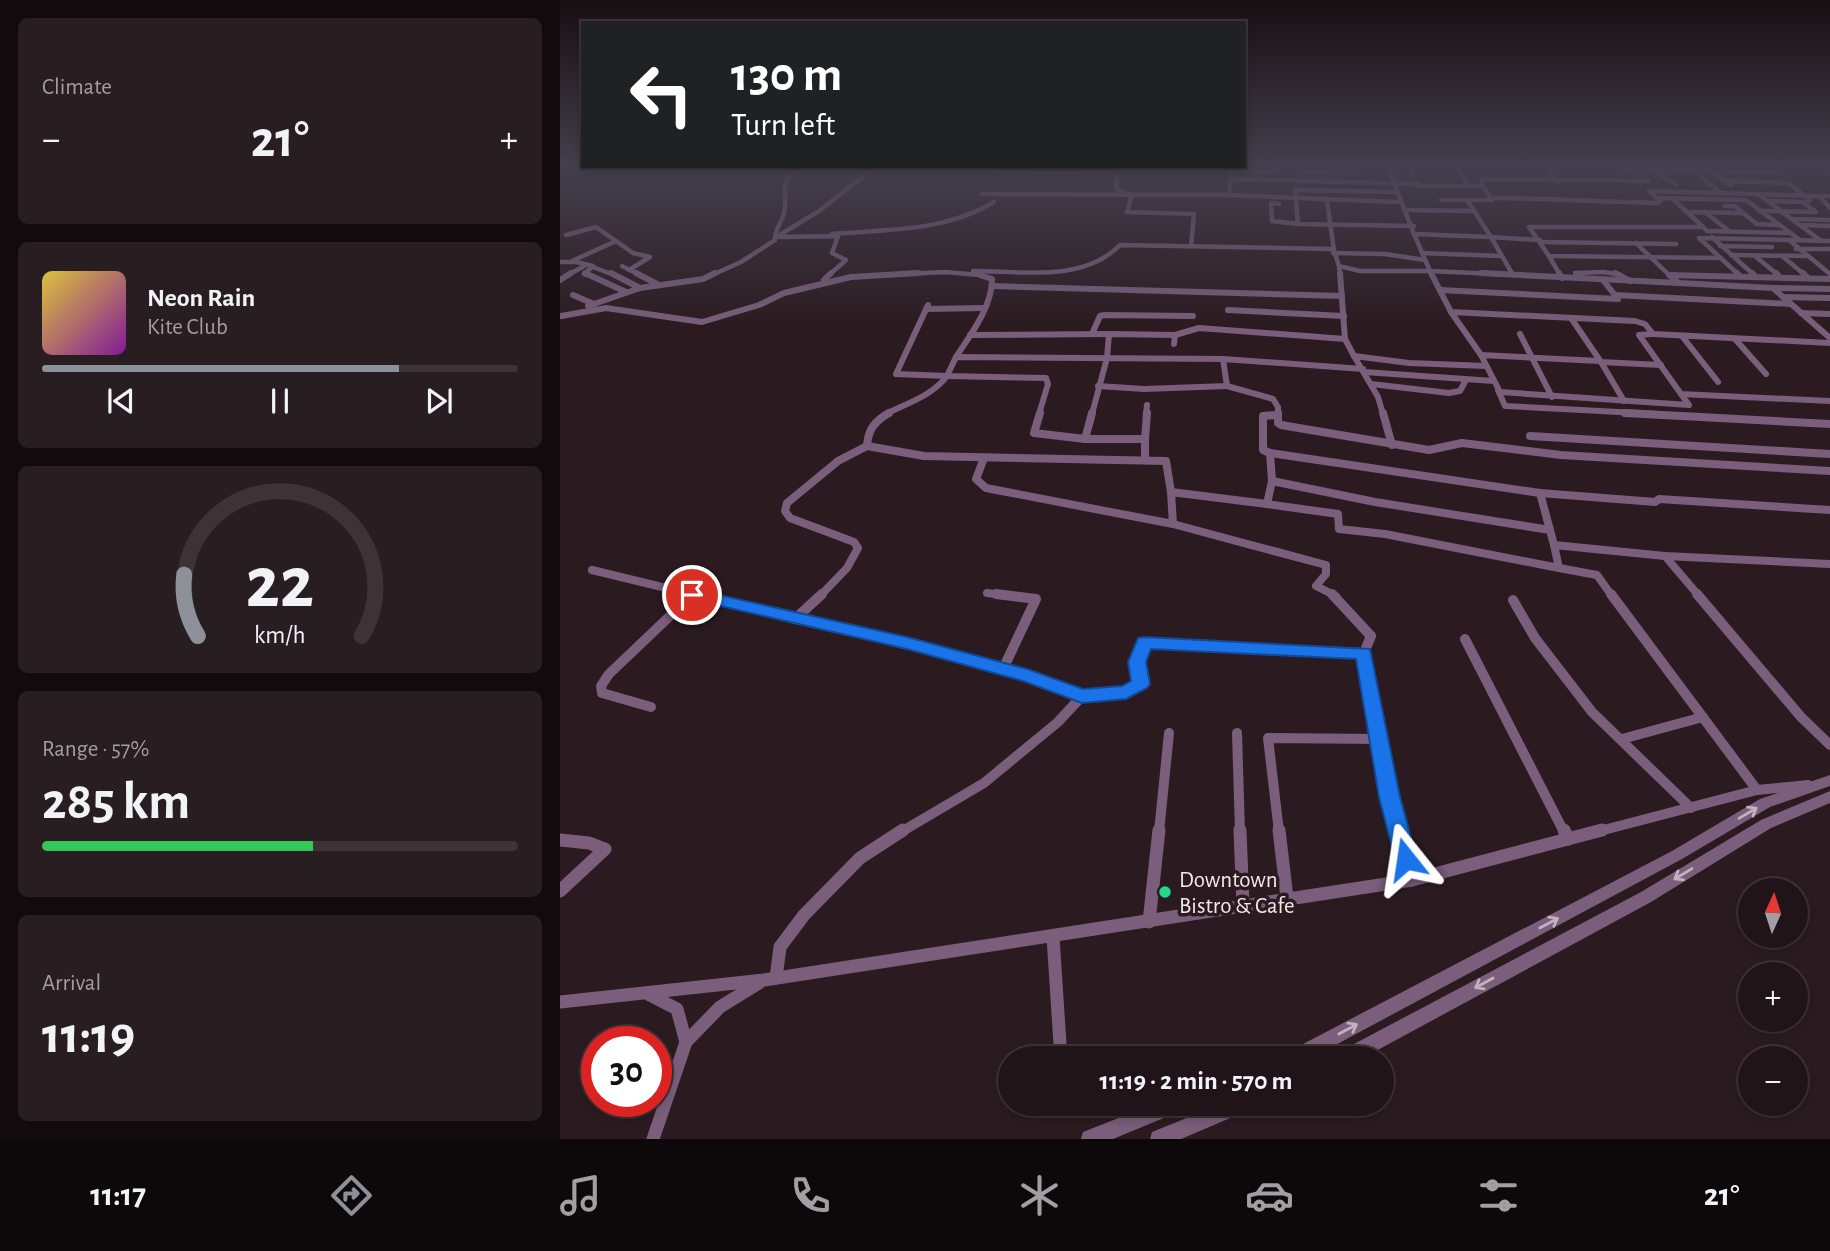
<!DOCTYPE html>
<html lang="en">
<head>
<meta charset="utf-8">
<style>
  body { margin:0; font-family:"Alegreya Sans",sans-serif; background:#281d21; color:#f1f3f6; height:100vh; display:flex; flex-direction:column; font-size:26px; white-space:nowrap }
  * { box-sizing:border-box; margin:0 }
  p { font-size:23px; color:#a29ea2 }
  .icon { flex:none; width:38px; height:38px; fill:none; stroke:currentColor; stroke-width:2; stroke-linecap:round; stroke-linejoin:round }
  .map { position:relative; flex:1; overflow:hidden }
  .details { display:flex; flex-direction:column; gap:18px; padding:18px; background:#120b0d; width:560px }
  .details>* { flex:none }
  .banner { position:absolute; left:21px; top:21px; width:665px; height:147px; border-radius:0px; box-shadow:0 4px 10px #0003,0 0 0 2px #3d3337; background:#202124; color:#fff; overflow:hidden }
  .needle { width:46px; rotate:3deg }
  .buttons { position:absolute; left:1178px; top:878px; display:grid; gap:14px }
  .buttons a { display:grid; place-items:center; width:70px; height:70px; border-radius:50%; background:#201418; box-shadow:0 4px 10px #0003,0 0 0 2px #3d3337; font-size:35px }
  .speed { position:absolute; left:21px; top:1026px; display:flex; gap:14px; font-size:35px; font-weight:700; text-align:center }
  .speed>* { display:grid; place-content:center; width:91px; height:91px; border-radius:50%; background:#201418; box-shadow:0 4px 10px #0003,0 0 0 2px #3d3337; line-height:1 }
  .speed .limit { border:10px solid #d22; background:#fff; color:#111 }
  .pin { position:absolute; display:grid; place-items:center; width:60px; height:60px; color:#fff; margin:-30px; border:4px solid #fff; border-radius:50%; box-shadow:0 2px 7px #0007 }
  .me { position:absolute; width:77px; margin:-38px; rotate:345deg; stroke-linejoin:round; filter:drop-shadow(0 0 5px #0008) }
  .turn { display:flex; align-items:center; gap:24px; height:147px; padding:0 35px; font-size:32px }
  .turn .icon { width:91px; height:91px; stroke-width:2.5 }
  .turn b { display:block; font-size:49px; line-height:60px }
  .big { font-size:52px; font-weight:600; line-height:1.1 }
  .details .widget { flex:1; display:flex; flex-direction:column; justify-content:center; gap:10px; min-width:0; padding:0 24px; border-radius:10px; background:#281d21 }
  .details .dial { align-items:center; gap:0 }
  .dial svg { height:182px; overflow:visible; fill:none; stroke:#3d3337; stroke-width:7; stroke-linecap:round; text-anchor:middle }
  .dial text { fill:#f1f3f6; stroke:none }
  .song { display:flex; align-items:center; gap:21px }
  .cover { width:84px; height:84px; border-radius:10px; background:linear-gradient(135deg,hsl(50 70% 55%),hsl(290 70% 35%)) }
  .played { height:7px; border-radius:4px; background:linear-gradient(90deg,#8c9099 75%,#3d3337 75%) }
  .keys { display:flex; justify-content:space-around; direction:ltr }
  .heat { display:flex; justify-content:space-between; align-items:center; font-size:38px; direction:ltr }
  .charge { height:10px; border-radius:5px; background:linear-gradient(90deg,#34c759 57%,#3d3337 0) }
  .trip { position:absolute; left:438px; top:1046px; width:396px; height:70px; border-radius:35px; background:#201418; box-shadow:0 4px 10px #0003,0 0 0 2px #3d3337; font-weight:600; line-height:70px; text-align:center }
  .tabs { display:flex; height:112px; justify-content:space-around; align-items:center; background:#0d080a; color:#a29ea2 }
  .tabs .icon { width:49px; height:49px }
  .tabs .on { color:#8c9099 }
  .tabs b { font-size:32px; color:#f1f3f6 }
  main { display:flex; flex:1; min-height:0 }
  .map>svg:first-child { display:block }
</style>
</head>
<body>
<main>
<section class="details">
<div class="widget"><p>Climate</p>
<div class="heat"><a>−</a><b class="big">21°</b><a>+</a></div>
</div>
<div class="widget">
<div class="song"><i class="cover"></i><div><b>Neon Rain</b><p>Kite Club</p></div></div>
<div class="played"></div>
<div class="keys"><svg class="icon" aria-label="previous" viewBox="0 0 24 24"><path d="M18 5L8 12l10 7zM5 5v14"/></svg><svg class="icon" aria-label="pause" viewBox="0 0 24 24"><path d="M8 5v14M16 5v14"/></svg><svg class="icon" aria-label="next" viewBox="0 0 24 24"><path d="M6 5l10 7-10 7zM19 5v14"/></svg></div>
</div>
<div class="widget dial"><svg viewBox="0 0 100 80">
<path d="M14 69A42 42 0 1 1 86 69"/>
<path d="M14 69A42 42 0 0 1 8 42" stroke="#8c9099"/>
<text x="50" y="56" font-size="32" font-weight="700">22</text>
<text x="50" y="72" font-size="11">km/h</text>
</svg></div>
<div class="widget"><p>Range · 57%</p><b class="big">285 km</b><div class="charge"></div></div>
<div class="widget"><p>Arrival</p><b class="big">11:19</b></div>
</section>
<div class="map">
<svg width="1270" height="1139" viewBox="0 0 1270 1139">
  <rect width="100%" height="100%" fill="#2b1b20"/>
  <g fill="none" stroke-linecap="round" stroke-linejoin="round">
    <g stroke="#7a5e7b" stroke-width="4.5">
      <polyline points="672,167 669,195 839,202"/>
      <polyline points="743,167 743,171 747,172 789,173 793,172 792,167"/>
      <polyline points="828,167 854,234 931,237"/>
      <polyline points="849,167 852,175"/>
      <polyline points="897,167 908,186"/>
      <polyline points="986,167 998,182"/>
      <polyline points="1062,167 1080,174"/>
      <polyline points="1076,170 1152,171 1171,185"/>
      <polyline points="436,171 557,174 556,189 572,195 567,212 634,214 631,246"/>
      <polyline points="697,171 714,171 721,167"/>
      <polyline points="1096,171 1116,185"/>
      <polyline points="1171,172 1215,172"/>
      <polyline points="1141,177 1161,193"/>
      <polyline points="670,179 858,184"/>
      <polyline points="922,179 1089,181"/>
      <polyline points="1166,181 1228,183 1250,200 1244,203 1256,212 1200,211"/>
      <polyline points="921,182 932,200 907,200 931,237"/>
      <polyline points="858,186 923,186"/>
      <polyline points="835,192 735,190 738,224 854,226"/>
      <polyline points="422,194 669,195"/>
      <polyline points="1198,194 1260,240"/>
      <polyline points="1270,196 1259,196 1270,208"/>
      <path d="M930,198C987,198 1041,202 1098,203L1101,200"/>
      <polyline points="1112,198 1143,227 969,227 989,256 1161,258"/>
      <polyline points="767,200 774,251 779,266 800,271 870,271 854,234"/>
      <polyline points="881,200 907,200"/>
      <polyline points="1209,201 1244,202"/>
      <polyline points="719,204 711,203 712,221 738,224"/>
      <polyline points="844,210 913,211"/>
      <polyline points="1126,212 1183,213 1175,206 1165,206"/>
      <polyline points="1145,212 1169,231"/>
      <polyline points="1183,213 1197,224 1219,225"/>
      <polyline points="1233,219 1270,220"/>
      <polyline points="1243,225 1270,226"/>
      <polyline points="1143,227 1147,231 1230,233"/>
      <path d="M272,234C328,229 384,232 434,202"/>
      <polyline points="6,235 36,227 73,253 90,257 69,270"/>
      <polyline points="218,236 259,211 315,167"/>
      <polyline points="217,237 278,236 272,253 286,260 269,275"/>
      <polyline points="1152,237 1194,275"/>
      <polyline points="1229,240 1270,274"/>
      <polyline points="1240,240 1186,200 1097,198 1089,191 1259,196"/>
      <polyline points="981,242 1116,244"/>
      <polyline points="1076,243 1109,275"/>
      <polyline points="1160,246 1212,247"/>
      <polyline points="1236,249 1270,249"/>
      <polyline points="773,253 825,254 865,260"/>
      <polyline points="862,253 941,256"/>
      <polyline points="1171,255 1247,256"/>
      <polyline points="989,256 1000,275"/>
      <polyline points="1195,256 1218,275"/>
      <polyline points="1222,256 1245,275"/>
      <polyline points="0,262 13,262"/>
      <polyline points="62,266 80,275"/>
      <polyline points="779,266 780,275"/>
      <polyline points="33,267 54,275"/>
      <path d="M413,271C461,271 523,283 560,245L772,249"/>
      <polyline points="1015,273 1044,272 1061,275"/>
      <polyline points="8,275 26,265"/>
      <polyline points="27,275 24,274 33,266 12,261 56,241"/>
      <path d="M152,275L181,262L215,240C215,228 221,224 224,213C229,191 216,185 239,167"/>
      <polyline points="325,275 385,272 420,275"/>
      <polyline points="872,275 870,271 957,275"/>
      <polyline points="953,275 931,237 980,240"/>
      <polyline points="1109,275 1117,275"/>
      <polyline points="1179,275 1139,238 1270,241"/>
    </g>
    <g stroke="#7a5e7b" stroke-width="6">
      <polyline points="25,273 66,292"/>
      <polyline points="51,273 80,288"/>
      <polyline points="76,273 97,284"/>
      <polyline points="780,273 785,339 794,356"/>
      <polyline points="871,273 891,312 1075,321 1085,324 1093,334 1270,343"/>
      <polyline points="921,273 1119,283"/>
      <polyline points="999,273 1002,278"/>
      <polyline points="1055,273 1070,281"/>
      <polyline points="1177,273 1180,276"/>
      <polyline points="1192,273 1195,276"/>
      <polyline points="1216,273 1220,277"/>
      <polyline points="1243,273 1248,278"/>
      <polyline points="1270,279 1109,275 1119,283 1213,288 1270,338"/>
      <polyline points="0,280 11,273"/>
      <polyline points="264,280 271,273"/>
      <polyline points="432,286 782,296"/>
      <polyline points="1213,288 1270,289"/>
      <polyline points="880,290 1058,299 1043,280"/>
      <polyline points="13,295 34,304"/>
      <polyline points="1055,295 1231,304"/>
      <polyline points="1223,297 1270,298"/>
      <polyline points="368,305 336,374 387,376"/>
      <polyline points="28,306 80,288 143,279 155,273"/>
      <polyline points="366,309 423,308"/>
      <polyline points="668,310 784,316"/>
      <polyline points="891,312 921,355"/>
      <polyline points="1241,313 1270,314"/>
      <polyline points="1,316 46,308 142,322 199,305 224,293 291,277 358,273"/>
      <polyline points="1011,318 1041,362 1101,365"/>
      <polyline points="532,334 540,316 544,315 633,316"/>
      <polyline points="960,334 992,397"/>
      <polyline points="1093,334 1079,335 1121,394 1270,401"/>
      <polyline points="410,335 549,334"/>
      <polyline points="615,335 639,328 785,339"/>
      <polyline points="1122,336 1158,382"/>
      <polyline points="1175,339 1206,374"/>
      <path d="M396,357C411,334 432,307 432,279L414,273"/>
      <polyline points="1040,361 921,355 940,392 1129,405 1121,394"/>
      <polyline points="1041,362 1064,401"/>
      <polyline points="804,372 934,381"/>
      <polyline points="811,384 889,393 900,391 906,380"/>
      <polyline points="538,386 584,389 667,386 663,359 803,369"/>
      <polyline points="667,386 713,399 718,407 718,414"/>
      <polyline points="938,390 945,406 1097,414"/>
      <path d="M326,414C347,403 372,396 387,376"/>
      <polyline points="479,414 488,384 486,378 387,376 396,357 663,359"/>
      <polyline points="532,414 547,358 549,334 615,335 614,344"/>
      <polyline points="586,414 587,405"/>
      <polyline points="823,414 818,397 794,356 849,363 926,366"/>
    </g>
    <g stroke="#7a5e7b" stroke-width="8">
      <polyline points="480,413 474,433 525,439"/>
      <polyline points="532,413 525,439 585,439 585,460"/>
      <polyline points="718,413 718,423 721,425 869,450 902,443 1001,455 1270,471"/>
      <polyline points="823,413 832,445"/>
      <polyline points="1065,413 1270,424"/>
      <polyline points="970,436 1270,454"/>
      <polyline points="585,439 587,413"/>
      <path d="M307,446C308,429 315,421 329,413"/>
      <polyline points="710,453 980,493"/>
      <polyline points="424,458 416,479 426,488 613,524"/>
      <polyline points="712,481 710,453 703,450 703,416 717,415"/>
      <polyline points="707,504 611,492 613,524 766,565 766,574 756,586 776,596"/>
      <polyline points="1270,510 1099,499 1095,502 980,493 994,545 1105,556 1270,564"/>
      <polyline points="990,530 815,502 712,481 707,504 778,514 779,529 825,534 999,568"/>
      <polyline points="994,545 999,568 1037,575 1052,596"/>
      <polyline points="1105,556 1139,596"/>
      <polyline points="32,570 139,596"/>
      <polyline points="427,593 450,596"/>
      <polyline points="260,596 287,568 298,548 294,542 230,518 225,511 227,503 278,461 307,446 364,456 606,461 611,492"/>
    </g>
    <g stroke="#7a5e7b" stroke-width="10">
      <polyline points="132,594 235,619"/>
      <path d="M262,594L235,619C332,640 428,662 522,696"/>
      <polyline points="436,594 476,599 443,669"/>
      <polyline points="772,594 811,636 804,653 830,797 839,832"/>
      <polyline points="1051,594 1197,790"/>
      <polyline points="1137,594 1241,717 1270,745"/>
      <polyline points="953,600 975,638 1032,712 1131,808"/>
      <polyline points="905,639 1004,832"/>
      <polyline points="91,707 42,693 41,686 49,674 132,595"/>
      <polyline points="677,733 680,832"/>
      <polyline points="1062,739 1143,717"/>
      <polyline points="341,832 424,783 498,722 522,696 566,692 580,684 577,662 584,643 804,653"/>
      <polyline points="599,832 609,733"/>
      <polyline points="719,832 708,738 819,739"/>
      <polyline points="1036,832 1197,790 1248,785"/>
    </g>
    <g stroke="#7a5e7b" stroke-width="13">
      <polyline points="680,830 683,906"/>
      <polyline points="719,830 727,898"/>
      <polyline points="839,830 852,880"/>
      <polyline points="1004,830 1008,839"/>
      <polyline points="0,840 29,843 45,849 0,891"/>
      <polyline points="589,922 599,830"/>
      <polyline points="493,937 500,1044"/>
      <polyline points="216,978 220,947 244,915 300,858 343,830"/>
      <polyline points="88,994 117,1009 126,1042"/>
      <polyline points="0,1002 204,980 852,880 1042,830"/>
      <polyline points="93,1139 126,1042 160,1007 199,983"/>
    </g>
    <g fill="#7a5e7b" fill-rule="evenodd">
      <polygon points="1270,775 1270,786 1210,807 1122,859 755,1056 749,1059 718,1059 721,1053 743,1044 1112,851 1200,799"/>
      <polygon points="1270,791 1270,803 1211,828 1091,902 801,1059 774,1059 777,1053 1081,892 1201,820"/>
      <polygon points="594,1104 626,1104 623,1110 553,1139 521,1139 523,1132"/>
      <polygon points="661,1104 692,1104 689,1110 621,1139 590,1139 592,1132"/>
    </g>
  </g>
  <defs><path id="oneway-shaft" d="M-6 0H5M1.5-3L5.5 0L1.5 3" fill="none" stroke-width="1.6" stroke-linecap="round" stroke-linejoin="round" transform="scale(1.75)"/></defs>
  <g stroke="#c3b1be">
    <use href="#oneway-shaft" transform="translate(1188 813) rotate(-31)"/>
    <use href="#oneway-shaft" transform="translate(1123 874) rotate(149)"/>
    <use href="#oneway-shaft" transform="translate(989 923) rotate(-28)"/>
    <use href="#oneway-shaft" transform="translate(924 983) rotate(151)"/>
    <use href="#oneway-shaft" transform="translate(788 1029) rotate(-28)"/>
  </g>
  <linearGradient id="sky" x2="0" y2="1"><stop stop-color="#180f12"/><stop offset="0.51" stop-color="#443f4e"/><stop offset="1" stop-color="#443f4e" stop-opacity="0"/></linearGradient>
  <rect width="1270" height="327" fill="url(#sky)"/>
  <polygon fill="#1a73e8" stroke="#114b97" stroke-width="2" points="132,589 347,637 467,669 523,689 562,686 571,681 568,662 578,638 584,637 810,649 840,797 857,859 854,866 846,869 838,866 835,859 819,797 796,659 591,649 586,662 590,684 587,688 566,699 522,703 463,681 347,649 126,598 124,595 126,591"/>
  <circle fill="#26d886" stroke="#2b1b20" stroke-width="2.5" cx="605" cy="892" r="7"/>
  <g text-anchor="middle" stroke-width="7" stroke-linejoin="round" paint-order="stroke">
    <g font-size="23" fill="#f4e8eb" stroke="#2b1b20" text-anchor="start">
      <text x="619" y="887">Downtown<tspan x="619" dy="26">Bistro &amp; Cafe</tspan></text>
    </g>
  </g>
</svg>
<div class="buttons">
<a><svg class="needle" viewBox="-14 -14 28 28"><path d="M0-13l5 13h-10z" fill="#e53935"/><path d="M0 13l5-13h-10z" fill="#a29ea2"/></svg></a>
<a>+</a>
<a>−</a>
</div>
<div class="speed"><div class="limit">30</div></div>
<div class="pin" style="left:132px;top:595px;background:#d93025"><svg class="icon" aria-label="arrive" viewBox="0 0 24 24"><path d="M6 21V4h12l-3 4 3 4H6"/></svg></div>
<svg class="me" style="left:846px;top:859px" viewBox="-20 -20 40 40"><path d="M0-17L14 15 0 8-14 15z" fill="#1a73e8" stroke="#fff" stroke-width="4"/></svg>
<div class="trip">11:19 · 2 min · 570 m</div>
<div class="banner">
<div class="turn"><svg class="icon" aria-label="left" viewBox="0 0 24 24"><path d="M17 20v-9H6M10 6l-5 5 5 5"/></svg><div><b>130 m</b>Turn left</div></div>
</div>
</div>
</main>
<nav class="tabs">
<b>11:17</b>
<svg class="icon on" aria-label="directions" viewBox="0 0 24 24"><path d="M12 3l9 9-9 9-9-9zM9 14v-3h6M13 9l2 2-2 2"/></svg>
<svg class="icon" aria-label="music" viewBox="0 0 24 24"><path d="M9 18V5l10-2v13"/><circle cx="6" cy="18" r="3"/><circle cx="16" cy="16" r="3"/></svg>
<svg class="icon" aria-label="phone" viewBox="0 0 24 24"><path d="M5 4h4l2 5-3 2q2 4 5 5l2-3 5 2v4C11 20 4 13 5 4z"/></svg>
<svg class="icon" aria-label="climate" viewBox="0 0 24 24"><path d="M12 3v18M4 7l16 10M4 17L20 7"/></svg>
<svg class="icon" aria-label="car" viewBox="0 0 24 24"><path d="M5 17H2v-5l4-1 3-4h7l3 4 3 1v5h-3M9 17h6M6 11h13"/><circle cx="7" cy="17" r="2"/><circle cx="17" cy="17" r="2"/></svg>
<svg class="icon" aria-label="filters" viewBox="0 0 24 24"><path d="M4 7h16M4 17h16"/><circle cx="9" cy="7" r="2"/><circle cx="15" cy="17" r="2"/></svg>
<b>21°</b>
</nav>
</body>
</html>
